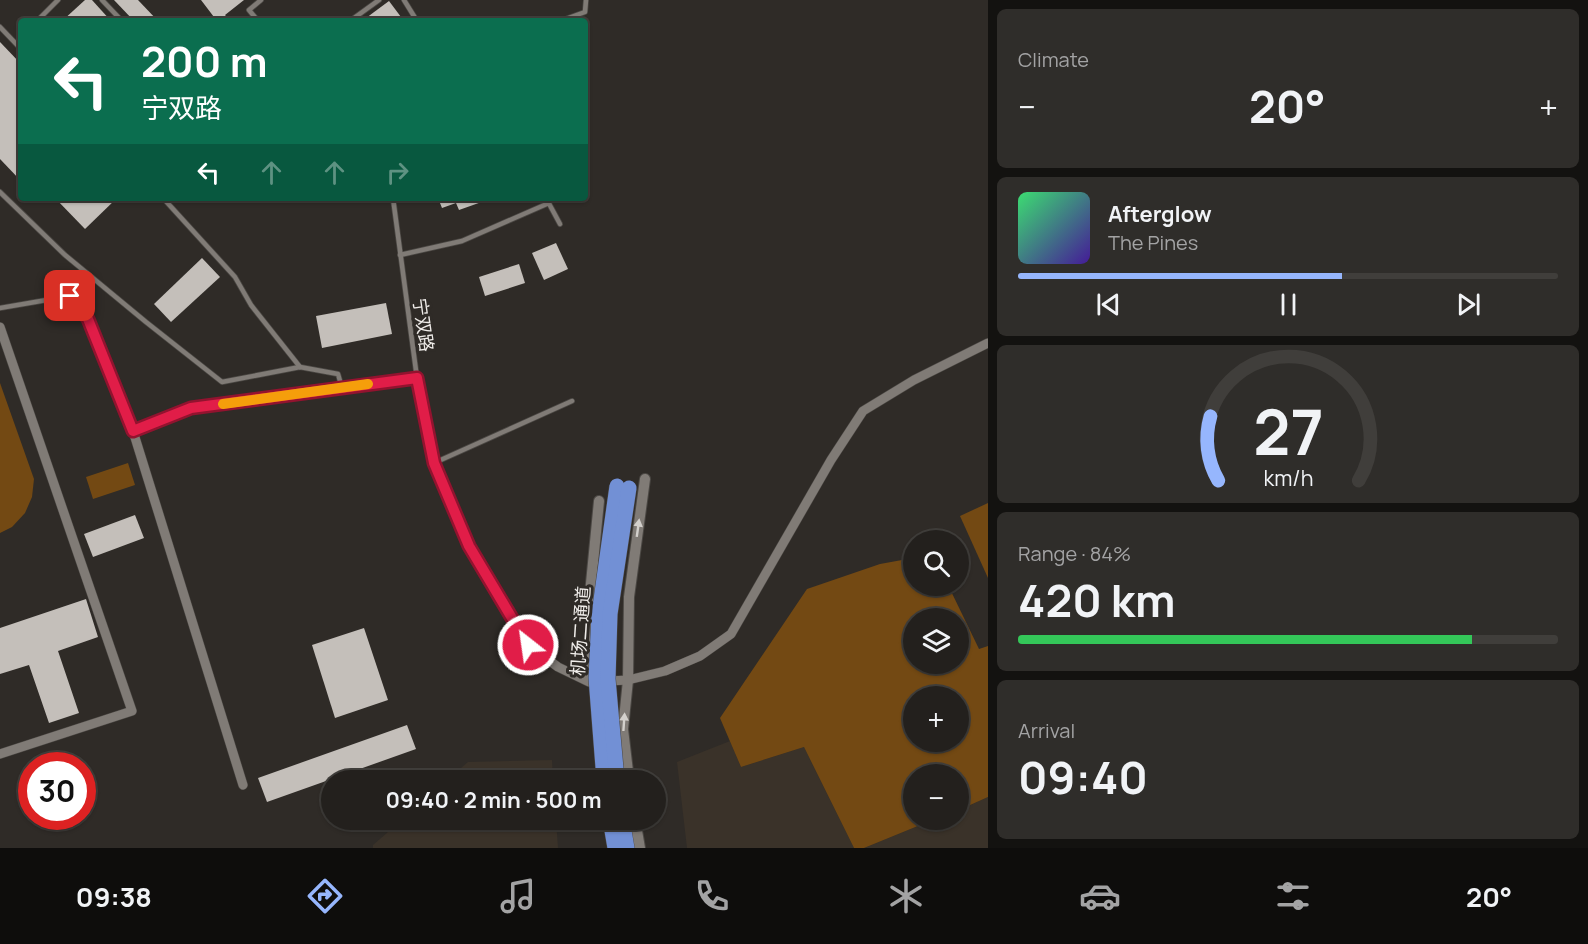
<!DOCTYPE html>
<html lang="en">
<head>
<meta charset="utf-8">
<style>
  body { margin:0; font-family:Manrope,"Noto Sans SC",sans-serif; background:#2f2d2a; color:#f1f3f6; height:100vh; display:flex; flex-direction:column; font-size:22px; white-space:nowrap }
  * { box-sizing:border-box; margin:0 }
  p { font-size:20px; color:#a3a3a4 }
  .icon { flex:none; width:33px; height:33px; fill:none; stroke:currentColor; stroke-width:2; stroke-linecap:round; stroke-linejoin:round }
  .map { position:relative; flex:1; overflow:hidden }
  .side { display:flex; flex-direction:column; gap:9px; padding:9px; background:#131210; width:600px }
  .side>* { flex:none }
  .top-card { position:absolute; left:18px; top:18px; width:570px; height:183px; border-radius:6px; box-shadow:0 2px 4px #0004,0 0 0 2px #403e3b; background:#0b6e4f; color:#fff; overflow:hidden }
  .buttons { position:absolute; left:903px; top:530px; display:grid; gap:12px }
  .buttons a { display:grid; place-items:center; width:66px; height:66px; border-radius:50%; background:#23201d; box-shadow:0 2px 4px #0004,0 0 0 2px #403e3b; font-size:30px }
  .speed { position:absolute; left:18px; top:752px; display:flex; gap:12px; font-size:30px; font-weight:700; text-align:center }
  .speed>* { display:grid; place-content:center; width:78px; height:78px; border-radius:50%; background:#23201d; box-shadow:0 2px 4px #0004,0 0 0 2px #403e3b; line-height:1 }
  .speed .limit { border:9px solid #d22; background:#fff; color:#111 }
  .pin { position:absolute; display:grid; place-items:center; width:51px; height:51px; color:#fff; margin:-26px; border-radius:12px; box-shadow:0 3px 9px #0006 }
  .me { position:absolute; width:66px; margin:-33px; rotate:330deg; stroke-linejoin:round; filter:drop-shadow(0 0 4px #0008) }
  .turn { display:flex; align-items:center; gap:21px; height:126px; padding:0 24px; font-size:27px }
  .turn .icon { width:78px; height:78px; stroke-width:2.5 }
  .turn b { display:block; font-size:42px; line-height:51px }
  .lanes { display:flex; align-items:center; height:57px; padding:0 24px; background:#0003; justify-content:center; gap:30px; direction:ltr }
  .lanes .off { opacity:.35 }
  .big { font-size:45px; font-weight:700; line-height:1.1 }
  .side .card { flex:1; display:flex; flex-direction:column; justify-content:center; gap:9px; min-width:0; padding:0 21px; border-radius:9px; background:#2f2d2a }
  .side .dial { align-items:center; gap:0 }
  .dial svg { height:156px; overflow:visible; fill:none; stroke:#403e3b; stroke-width:7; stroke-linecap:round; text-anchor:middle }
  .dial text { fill:#f1f3f6; stroke:none }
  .song { display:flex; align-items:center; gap:18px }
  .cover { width:72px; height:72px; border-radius:9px; background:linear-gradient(135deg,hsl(140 70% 55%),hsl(260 70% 35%)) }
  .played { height:6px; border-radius:3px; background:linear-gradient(90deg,#96b6fd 60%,#403e3b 60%) }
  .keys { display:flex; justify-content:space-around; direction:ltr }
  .heat { display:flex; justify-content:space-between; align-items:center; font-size:33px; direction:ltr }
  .charge { height:9px; border-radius:4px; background:linear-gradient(90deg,#34c759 84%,#403e3b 0) }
  .trip { position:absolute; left:321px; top:770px; width:345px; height:60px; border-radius:30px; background:#23201d; box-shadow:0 2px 4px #0004,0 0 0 2px #403e3b; font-weight:700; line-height:60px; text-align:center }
  .menu { display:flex; height:96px; justify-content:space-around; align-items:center; background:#0e0d0c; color:#a3a3a4 }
  .menu .icon { width:42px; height:42px }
  .menu .active { color:#96b6fd }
  .menu b { font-size:27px; color:#f1f3f6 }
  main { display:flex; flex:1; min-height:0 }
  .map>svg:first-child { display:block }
</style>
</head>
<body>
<main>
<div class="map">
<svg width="988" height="848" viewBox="0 0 988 848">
  <rect width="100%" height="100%" fill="#2f2b27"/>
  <g fill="#3a3229">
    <polygon points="730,741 741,767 804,747 854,848 687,848 677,762"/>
    <polygon points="552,760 553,780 447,780 468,762"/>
    <polygon points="988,797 988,848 864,848 935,819 958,819 959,810"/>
    <polygon points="403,819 556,819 558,848 373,848 373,845"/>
  </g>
  <g fill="#734913" fill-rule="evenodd">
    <polygon points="0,383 34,479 32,497 25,513 12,527 0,533"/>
    <polygon points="128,463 135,485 93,499 86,477"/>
    <polygon points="988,503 988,578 960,516"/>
    <path d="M913,558L914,585H948L979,649L988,646V797L959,810L958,774H914V819H935L864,848H854L804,747L741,767L720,718L807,589L880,564ZM914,618H958V663H914ZM914,696H958V741H914Z"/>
  </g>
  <g fill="#c4bfba">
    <polygon points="85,0 92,0 111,21 62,21"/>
    <polygon points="114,0 138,0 158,21 134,21"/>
    <polygon points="201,0 244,0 225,15 230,21 217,21"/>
    <polygon points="389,1 401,17 396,21 362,21"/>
    <polygon points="0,42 21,64 21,181 0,159"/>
    <polygon points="55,198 117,198 85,229"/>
    <polygon points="438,198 490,198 490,199 459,210 456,203 442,208"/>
    <polygon points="556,243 568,269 544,280 532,253"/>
    <polygon points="202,258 220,277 171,322 154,304"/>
    <polygon points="519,264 525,283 485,296 479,277"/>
    <polygon points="386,303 392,334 322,348 316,316"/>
    <polygon points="135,515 144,538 93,557 84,534"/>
    <polygon points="86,599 98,637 58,651 79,713 49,723 29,665 0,674 0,628"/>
    <polygon points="364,628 388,700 335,718 312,645"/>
    <polygon points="407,725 416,749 267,802 258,778"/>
  </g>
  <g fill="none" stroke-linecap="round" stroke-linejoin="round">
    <g stroke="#4b4844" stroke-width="6">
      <g id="service">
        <polyline points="102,0 122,21"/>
        <polyline points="404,0 417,21"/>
        <polyline points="37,21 58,0"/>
        <polyline points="258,21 249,10 261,0"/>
        <polyline points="350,21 379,0"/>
        <polyline points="560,21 585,12 586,0"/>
        <polyline points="0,27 21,49"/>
        <polyline points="0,192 65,255 146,322 222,382 300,367 338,374 342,388"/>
        <polyline points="163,198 235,277 251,305 300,367"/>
        <polyline points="546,198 560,224"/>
        <polyline points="400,255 462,241 549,203"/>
        <polyline points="0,308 70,296 89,319 133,431 191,408 417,378 393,198"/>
        <polyline points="417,378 434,463 572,401"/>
      </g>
    </g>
    <g stroke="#4b4844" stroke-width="10">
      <g id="minor">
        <polyline points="0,327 132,711 0,754"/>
        <polyline points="133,431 243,785"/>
        <polyline points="434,463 469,546 528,645 558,667 589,682 628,680 665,671 700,656 731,634 831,460 863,411 914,380 988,343"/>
      </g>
    </g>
    <g stroke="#4b4844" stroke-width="12">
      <g id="tertiary">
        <polyline points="589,677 589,604 599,501"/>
        <polyline points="629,780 623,729 628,680 629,597 645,479"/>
        <polyline points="635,819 640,848"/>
      </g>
    </g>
    <g stroke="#4b4844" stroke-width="16">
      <g id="trunk">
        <polyline points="610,819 615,848"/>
        <polyline points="622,819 627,848"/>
      </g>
    </g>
    <use href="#service" stroke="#807b76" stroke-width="4.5"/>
    <use href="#minor" stroke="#807b76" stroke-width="9"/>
    <use href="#tertiary" stroke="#807b76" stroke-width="10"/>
    <use href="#trunk" stroke="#7290d5" stroke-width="15"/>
    <g stroke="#4b4844" stroke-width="16" stroke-linecap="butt">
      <g id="trunk-bridge">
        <polyline points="604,780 596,678 599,614 617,486"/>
        <polyline points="617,780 608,679 610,614 629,488"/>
      </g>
    </g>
    <use href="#trunk-bridge" stroke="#7290d5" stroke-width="15"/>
  </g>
  <defs><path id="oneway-solid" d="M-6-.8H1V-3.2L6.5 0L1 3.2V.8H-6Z" transform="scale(1.5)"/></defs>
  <g fill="#d3d0cc">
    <use href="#oneway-solid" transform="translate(638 528) rotate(-82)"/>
    <use href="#oneway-solid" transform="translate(624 722) rotate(-86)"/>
  </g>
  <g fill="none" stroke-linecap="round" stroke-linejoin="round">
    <g stroke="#92132f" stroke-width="15">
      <polyline id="route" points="70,296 88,319 133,431 191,408 417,378 434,463 469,546 528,645"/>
    </g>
    <use href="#route" stroke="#e11d48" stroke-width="10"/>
    <polyline stroke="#f59e0b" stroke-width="10" points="223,404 368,384"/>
  </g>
  <g text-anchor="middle" stroke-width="6" stroke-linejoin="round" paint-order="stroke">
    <g font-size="18" fill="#efece9" stroke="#2f2b27">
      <text transform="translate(423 325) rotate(82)" y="6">宁双路</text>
      <text transform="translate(581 631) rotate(-86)" y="6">机场二通道</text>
    </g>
  </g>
</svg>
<div class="buttons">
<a><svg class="icon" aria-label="search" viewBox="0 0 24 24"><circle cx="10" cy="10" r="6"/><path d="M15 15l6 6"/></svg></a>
<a><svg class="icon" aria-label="layers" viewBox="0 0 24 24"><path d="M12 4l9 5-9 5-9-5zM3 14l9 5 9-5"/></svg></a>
<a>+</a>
<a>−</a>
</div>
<div class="speed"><div class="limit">30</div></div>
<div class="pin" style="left:70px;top:296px;background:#d93025"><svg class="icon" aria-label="arrive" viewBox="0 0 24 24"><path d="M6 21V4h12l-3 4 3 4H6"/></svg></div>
<svg class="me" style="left:528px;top:645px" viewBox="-20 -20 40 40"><circle r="17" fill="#e11d48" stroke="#fff" stroke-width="3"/><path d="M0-11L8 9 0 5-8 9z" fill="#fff"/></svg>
<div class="trip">09:40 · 2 min · 500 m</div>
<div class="top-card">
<div class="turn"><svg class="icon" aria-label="left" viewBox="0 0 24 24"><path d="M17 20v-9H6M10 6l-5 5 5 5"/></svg><div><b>200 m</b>宁双路</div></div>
<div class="lanes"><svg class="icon" aria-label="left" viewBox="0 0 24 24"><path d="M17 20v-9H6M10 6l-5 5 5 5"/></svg><svg class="icon off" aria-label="ahead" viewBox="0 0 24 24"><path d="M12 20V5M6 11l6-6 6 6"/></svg><svg class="icon off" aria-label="ahead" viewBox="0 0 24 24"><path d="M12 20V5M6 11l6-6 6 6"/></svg><svg class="icon off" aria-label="right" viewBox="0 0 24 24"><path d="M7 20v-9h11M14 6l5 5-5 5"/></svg></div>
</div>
</div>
<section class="side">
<div class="card"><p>Climate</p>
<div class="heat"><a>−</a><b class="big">20°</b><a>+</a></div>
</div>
<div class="card">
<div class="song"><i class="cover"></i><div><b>Afterglow</b><p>The Pines</p></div></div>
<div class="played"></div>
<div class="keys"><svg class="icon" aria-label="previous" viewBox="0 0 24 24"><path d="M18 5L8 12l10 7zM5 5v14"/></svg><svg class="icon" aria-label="pause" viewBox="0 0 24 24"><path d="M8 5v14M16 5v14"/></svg><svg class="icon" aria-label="next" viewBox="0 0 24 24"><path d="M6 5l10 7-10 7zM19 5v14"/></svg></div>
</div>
<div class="card dial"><svg viewBox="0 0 100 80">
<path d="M14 69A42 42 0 1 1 86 69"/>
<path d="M14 69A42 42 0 0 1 10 36" stroke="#96b6fd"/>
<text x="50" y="56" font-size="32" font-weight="700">27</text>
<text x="50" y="72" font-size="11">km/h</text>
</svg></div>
<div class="card"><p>Range · 84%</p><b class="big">420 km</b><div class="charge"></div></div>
<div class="card"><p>Arrival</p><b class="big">09:40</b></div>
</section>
</main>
<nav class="menu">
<b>09:38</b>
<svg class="icon active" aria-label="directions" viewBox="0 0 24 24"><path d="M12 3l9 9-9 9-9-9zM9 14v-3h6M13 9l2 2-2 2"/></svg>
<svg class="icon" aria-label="music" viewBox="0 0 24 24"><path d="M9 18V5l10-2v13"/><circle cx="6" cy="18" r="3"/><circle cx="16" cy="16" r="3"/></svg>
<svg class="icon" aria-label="phone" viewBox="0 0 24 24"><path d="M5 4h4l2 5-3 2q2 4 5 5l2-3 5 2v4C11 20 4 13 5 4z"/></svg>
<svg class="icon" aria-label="climate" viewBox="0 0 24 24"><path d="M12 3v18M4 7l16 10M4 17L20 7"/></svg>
<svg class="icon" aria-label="car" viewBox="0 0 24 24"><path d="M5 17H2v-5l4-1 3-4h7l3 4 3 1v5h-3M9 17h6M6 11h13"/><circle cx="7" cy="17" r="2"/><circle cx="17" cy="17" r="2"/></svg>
<svg class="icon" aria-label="filters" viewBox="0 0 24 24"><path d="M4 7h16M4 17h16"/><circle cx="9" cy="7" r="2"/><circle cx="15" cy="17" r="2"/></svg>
<b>20°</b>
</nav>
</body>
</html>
